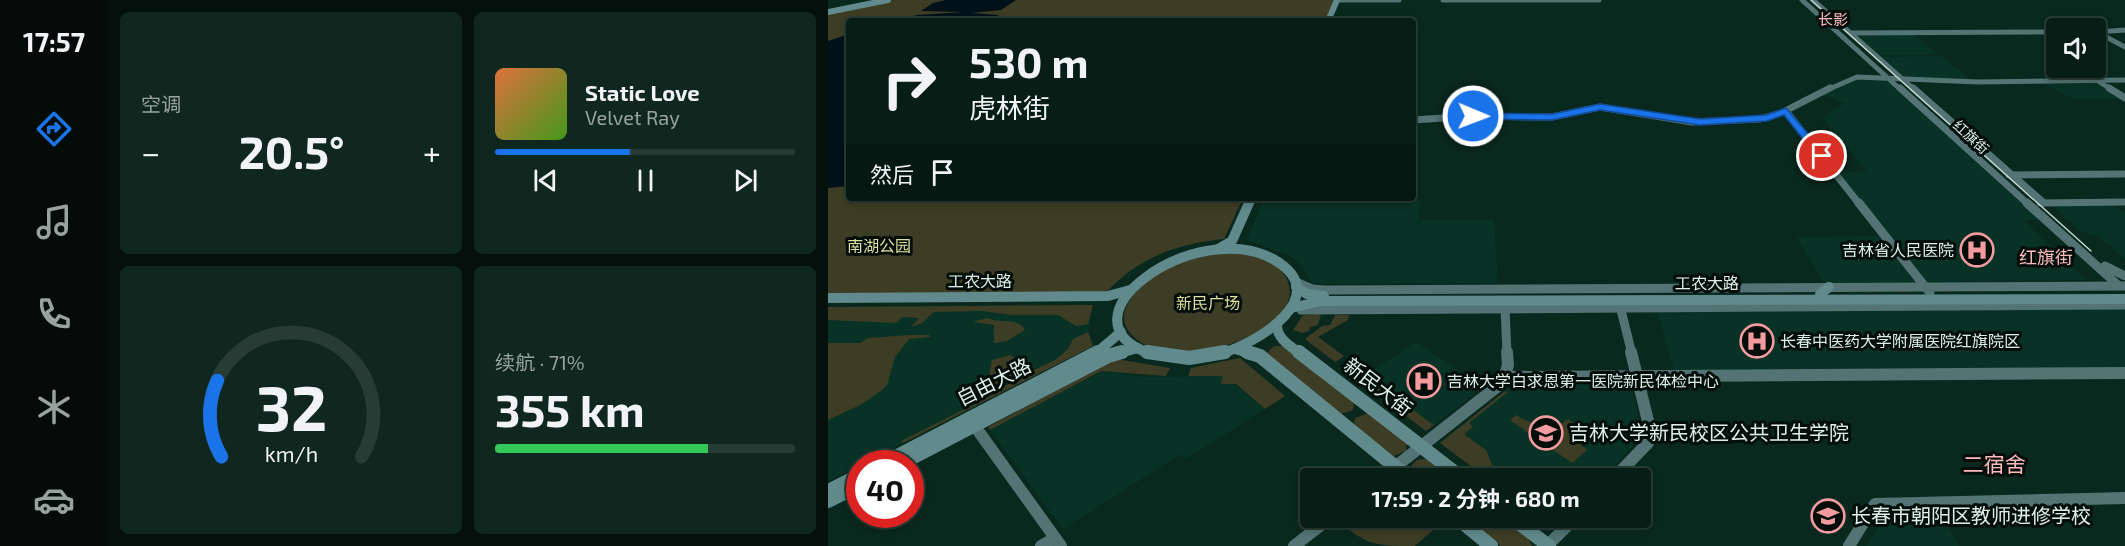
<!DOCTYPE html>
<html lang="zh">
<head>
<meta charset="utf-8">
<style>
  body { margin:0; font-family:"Exo 2","Noto Sans SC",sans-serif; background:#10271f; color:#f1f3f6; height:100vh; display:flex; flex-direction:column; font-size:22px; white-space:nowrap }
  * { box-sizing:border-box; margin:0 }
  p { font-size:20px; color:#98a2a1 }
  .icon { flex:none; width:33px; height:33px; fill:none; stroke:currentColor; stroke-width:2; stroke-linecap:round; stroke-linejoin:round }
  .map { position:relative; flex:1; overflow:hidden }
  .side { display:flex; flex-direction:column; gap:12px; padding:12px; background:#04100c; width:720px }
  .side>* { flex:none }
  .banner { position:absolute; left:18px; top:18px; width:570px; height:183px; border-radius:6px; box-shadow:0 3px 9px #0003,0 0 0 2px #283c35; background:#071e16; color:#f1f3f6; overflow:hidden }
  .fabs { position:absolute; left:1218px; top:18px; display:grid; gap:12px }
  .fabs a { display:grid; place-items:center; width:60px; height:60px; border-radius:6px; background:#071e16; box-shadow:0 3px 9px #0003,0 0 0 2px #283c35; font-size:30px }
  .speed { position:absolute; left:18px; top:450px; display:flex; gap:12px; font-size:30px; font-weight:700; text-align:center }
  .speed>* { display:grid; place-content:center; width:78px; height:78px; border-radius:50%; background:#071e16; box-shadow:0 3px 9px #0003,0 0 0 2px #283c35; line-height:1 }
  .speed .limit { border:9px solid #d22; background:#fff; color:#111 }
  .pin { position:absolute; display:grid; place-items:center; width:51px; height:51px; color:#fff; margin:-26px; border:3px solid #fff; border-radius:50%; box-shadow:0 2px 6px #0007 }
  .me { position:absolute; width:66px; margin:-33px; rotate:91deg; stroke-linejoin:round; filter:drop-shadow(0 0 4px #0008) }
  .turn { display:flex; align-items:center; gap:21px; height:126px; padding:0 24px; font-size:27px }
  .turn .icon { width:78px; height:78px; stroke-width:2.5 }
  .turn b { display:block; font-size:42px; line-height:51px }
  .then { display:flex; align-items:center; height:57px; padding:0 24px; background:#0003; gap:12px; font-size:22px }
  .big { font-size:45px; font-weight:700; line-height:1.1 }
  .side .widget { flex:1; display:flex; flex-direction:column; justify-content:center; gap:9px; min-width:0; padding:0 21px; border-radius:9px; background:#10271f }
  .side .dial { align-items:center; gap:0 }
  .dial svg { height:156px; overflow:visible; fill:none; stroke:#283c35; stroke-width:7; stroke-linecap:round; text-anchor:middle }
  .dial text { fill:#f1f3f6; stroke:none }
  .song { display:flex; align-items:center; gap:18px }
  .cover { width:72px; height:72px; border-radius:9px; background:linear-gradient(135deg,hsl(20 70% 55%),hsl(100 70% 35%)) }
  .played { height:6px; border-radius:3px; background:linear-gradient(90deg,#1a73e8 45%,#283c35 45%) }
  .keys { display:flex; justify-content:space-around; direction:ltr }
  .heat { display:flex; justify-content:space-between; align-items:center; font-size:33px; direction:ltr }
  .charge { height:9px; border-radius:4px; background:linear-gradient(90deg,#34c759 71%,#283c35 0) }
  .side .tiles { flex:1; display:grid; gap:12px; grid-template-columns:repeat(2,1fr) }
  .trip { position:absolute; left:472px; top:468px; width:351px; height:60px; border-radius:6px; background:#071e16; box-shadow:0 3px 9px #0003,0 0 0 2px #283c35; font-weight:700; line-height:60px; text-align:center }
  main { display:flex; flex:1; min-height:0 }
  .tabs { display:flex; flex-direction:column; width:108px; justify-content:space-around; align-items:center; background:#030c09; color:#98a2a1 }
  .tabs .icon { width:42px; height:42px }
  .tabs .active { color:#1a73e8 }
  .tabs b { font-size:27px; color:#f1f3f6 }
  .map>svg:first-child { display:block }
</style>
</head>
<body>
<main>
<nav class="tabs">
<b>17:57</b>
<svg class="icon active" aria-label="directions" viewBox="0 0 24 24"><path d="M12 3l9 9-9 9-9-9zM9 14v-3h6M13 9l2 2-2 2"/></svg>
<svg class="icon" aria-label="music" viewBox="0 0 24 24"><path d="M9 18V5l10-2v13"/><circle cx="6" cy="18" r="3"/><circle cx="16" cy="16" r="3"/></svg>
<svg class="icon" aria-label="phone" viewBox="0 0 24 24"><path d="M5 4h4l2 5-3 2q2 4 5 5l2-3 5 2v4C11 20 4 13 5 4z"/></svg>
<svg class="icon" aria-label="climate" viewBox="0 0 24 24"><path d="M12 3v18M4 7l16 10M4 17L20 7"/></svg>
<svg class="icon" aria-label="car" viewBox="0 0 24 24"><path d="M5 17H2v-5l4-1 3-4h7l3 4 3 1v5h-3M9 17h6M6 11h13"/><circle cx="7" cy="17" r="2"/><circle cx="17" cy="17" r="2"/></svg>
</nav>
<section class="side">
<div class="tiles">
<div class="widget"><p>空调</p>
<div class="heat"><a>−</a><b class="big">20.5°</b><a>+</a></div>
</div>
<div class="widget">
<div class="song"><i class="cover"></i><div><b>Static Love</b><p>Velvet Ray</p></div></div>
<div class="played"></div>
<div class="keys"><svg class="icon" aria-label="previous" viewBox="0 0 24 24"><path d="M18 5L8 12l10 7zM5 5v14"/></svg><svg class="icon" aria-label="pause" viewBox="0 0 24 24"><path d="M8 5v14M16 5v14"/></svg><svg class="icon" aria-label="next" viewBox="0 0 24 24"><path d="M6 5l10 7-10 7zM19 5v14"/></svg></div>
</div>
<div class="widget dial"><svg viewBox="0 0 100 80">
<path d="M14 69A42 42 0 1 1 86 69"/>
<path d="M14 69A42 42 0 0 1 12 30" stroke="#1a73e8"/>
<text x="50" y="56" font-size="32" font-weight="700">32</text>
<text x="50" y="72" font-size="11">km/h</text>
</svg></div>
<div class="widget"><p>续航 · 71%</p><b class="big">355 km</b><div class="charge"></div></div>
</div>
</section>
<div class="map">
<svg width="1297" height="546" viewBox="0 0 1297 546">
  <rect width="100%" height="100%" fill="#09281e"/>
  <g fill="#083225">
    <polygon points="1026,34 1085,34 1111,54 1050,55"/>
    <polygon points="1113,56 1144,80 1078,77 1052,57"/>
    <polygon points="1035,78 1058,79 1212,220 1196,221 1258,280 1095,282 1009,172 1039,171 994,118 1017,103 993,95 1023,80"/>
    <polygon points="1217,83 1267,83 1294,99 1251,99 1238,96"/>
    <polygon points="585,197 592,201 591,220 666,220 670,283 484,284 476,268 464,257 419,240 436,198"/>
    <polygon points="1284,203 1297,214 1297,259 1270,236 1253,232 1222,204"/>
    <polygon points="1053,236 1092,284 997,285 968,237"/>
    <polygon points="265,305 260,330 265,346 0,481 0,307"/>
    <polygon points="1297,307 1297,368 847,373 829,312"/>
    <polygon points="588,342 655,387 606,425 538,375"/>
    <polygon points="273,371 316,377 396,376 437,409 358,459 353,454 235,529 162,430"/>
    <polygon points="690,384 800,384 803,385 814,436 775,478 659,478 612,443 683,386"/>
    <polygon points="1068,514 1113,515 1131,546 1038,546 1056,518"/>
  </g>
  <g fill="#3d3d25">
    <path d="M64,0H506L497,21H21V198H415L396,239C352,243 308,258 278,293L0,294V13Z"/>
    <path d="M397,253C408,253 422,253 433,257C458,267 472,291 453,314C425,346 340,369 306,337C273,307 331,270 356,260C369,256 384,255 397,253Z"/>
    <polygon points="265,305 260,324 248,326 230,315 183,315 155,311 106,312 94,323 83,327 91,318 74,317 68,323 0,320 0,307"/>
    <polygon points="493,314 490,325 482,327 481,331 474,333 465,330 475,315"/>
    <polygon points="507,315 521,315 520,320 490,337 516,356 507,362 477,339 494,326 502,325"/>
    <path d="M159,318C171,324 191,317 197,330L179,341L166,343V325L145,322Z"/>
    <polygon points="260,332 265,346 75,443 73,441 160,397 193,376 227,360 240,349 245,339"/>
    <polygon points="82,335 101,335 103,337 81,339 67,357 59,385 54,390 34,404 0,420 0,343 32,343 40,338"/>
    <polygon points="446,346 455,346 526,402 525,410 513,414 438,354"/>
    <polygon points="182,355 191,360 185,376 137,400 136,395 160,380 164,360"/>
    <polygon points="412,358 457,396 437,409 408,384 393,384 395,376 360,376 363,368"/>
    <polygon points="288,359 342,368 338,376 273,371 162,430 160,427"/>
    <polygon points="531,368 557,389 549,395 522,374"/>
    <polygon points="677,391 680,392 641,423 645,427 636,434 658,450 667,472 659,478 612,443"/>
    <polygon points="567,396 600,421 606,425 598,431 559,402"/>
    <polygon points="540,413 579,442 578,451 565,456 526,426 527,418"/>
    <path d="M688,415C700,423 712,423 724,431L740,419L764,435L753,445L759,450L744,463L682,420Z"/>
    <polygon points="597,459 601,460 625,478 589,478 582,467 589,460"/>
    <path d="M518,518H605L612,524L587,546C549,546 541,546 512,523Z"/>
    <polygon points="640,518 675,518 699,536 704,546 672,546"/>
  </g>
  <g fill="#001119">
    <polygon points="118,0 188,0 173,10 143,13 171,15 165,21 67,21 89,15 136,12 93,11 105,3"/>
    <polygon points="21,34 21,186 0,188 0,41"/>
  </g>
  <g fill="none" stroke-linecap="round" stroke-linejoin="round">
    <g stroke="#537374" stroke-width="5">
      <polyline points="511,0 571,0"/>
      <polyline points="615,0 771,0"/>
      <polyline points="974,0 1073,90"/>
      <polyline points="985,0 1087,90"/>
      <polyline points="1269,32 1297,47"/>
      <polyline points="1270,32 1297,30"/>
      <polyline points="1023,33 1228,32"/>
      <polyline points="1270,81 1284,90"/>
      <polyline points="999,90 1029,77 1150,82 1297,80"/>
    </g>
    <g stroke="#537374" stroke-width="7">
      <polyline points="1072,88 1201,205"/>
      <polyline points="1085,88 1216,203"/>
      <polyline points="1281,88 1297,98"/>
      <polyline points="958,111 1032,205"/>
      <polyline points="585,120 645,116 724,117 772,107 864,122 932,119 953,113 1002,88"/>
      <polyline points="1181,175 1297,174"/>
      <polyline points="1212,203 1297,202"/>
    </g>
    <g stroke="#537374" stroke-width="9">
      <polyline points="1031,203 1102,293"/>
      <polyline points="1199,203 1291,286"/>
      <polyline points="1277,266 1297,276"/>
      <polyline points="470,283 484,289 496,290 1297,286"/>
      <polyline points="791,302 804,354"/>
      <polyline points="677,307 679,354"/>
      <polyline points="473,310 1297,305"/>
    </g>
    <g stroke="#537374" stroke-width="12">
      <polyline points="678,377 1297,373"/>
      <polyline points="146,425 233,546"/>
      <polyline points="553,478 675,382 680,365 679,352"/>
      <polyline points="786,478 820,443 823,433 803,352"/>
      <polyline points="213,546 227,538"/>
      <polyline points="466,546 502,518"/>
      <polyline points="719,546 747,518"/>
      <polyline points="1021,546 1047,504 1297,498"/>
    </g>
    <g stroke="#608a8b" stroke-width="6">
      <polyline points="0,12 60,0"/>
      <polyline points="500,21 509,0"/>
    </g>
    <polyline stroke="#608a8b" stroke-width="8" points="420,205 423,198"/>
    <g stroke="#608a8b" stroke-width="10">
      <polyline points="390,249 404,241 421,203"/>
      <polyline points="468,287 479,294 496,296"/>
      <polyline points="992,294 1001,287"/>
      <polyline points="0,298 280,296 302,290"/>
      <polyline points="463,308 493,301 1297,299"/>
      <path d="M449,325C449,339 462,346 473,354"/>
      <polyline points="407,349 424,354"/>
      <polyline points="267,354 293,332"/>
      <polyline points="288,354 310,348"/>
      <path d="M323,354C224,320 366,216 445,259C509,295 429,344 391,354"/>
    </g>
    <g stroke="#608a8b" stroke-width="14">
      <polyline points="319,352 361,358 397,352"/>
      <polyline points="419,352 432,356 581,478"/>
      <polyline points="471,352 634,478"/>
      <polyline points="54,464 270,352"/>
      <polyline points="72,464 280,356 294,352"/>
      <polyline points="0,491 32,475"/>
      <polyline points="0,501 32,485"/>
      <polyline points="629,518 663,546"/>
      <polyline points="684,518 721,546"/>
    </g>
    <polyline stroke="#c3d6cf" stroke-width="1.5" points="983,0 1263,251"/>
  </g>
  <polygon fill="#1a73e8" stroke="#114b97" stroke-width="1.5" points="772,104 872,119 938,115 958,108 999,156 990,158 956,115 939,121 872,125 772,110 724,120 645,119 640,116 645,113 724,114"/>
  <defs>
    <g id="hospital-ring" transform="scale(1.725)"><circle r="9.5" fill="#030e0a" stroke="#f49b9f" stroke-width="1.5"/><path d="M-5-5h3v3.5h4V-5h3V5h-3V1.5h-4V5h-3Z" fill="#f49b9f"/></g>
    <g id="university-ring" transform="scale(1.725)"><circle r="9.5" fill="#030e0a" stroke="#f49b9f" stroke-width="1.5"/><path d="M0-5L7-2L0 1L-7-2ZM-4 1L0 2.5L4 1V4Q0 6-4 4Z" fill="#f49b9f"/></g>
  </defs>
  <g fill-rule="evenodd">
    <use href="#hospital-ring" x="1149" y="250"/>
    <use href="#hospital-ring" x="929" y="341"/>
    <use href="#hospital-ring" x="596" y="381"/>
    <use href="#university-ring" x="718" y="433"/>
    <use href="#university-ring" x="1000" y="516"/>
  </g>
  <g text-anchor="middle" stroke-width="6" stroke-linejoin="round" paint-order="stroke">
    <g font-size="14" fill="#ddeee7" stroke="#030e0a">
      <text transform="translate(1143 137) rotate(42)" y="5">红旗街</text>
    </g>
    <g font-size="15" fill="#ffbabc" stroke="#030e0a">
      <text x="1005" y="25">长影</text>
    </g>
    <g font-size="16" fill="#e0df9d" stroke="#030e0a">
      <text x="51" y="252">南湖公园</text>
      <text x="380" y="309">新民广场</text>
    </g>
    <g font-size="16" fill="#ddeee7" stroke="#030e0a" text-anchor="start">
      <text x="1126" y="256" text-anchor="end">吉林省人民医院</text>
      <text x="952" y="347">长春中医药大学附属医院红旗院区</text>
      <text x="619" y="387">吉林大学白求恩第一医院新民体检中心</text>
    </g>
    <g font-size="16" fill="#ddeee7" stroke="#030e0a">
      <text x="152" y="287">工农大路</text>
      <text x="879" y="289">工农大路</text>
    </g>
    <g font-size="18" fill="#ffbabc" stroke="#030e0a">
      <text x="1218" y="264">红旗街</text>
    </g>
    <g font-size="20" fill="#ddeee7" stroke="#030e0a">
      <text transform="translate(166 382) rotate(-27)" y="7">自由大路</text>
      <text transform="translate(550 387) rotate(38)" y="7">新民大街</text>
    </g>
    <g font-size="20" fill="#ddeee7" stroke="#030e0a" text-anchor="start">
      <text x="741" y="440">吉林大学新民校区公共卫生学院</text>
      <text x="1023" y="523">长春市朝阳区教师进修学校</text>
    </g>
    <g font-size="21" fill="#ffbabc" stroke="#030e0a">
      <text x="1166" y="472">二宿舍</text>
    </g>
  </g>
</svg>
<div class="fabs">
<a><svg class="icon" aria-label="sound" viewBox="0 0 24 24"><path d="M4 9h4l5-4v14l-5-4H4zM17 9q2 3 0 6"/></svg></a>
</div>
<div class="speed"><div class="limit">40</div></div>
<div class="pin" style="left:994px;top:156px;background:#d93025"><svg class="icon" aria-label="arrive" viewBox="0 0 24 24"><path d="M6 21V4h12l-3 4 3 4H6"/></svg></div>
<svg class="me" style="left:645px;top:116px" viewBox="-20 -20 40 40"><circle r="17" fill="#1a73e8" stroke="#fff" stroke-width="3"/><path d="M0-11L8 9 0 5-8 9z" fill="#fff"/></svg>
<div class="trip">17:59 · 2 分钟 · 680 m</div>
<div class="banner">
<div class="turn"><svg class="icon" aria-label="right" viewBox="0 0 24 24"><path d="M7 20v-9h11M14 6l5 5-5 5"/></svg><div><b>530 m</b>虎林街</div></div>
<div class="then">然后<svg class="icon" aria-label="arrive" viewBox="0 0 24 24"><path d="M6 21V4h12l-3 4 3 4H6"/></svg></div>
</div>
</div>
</main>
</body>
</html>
